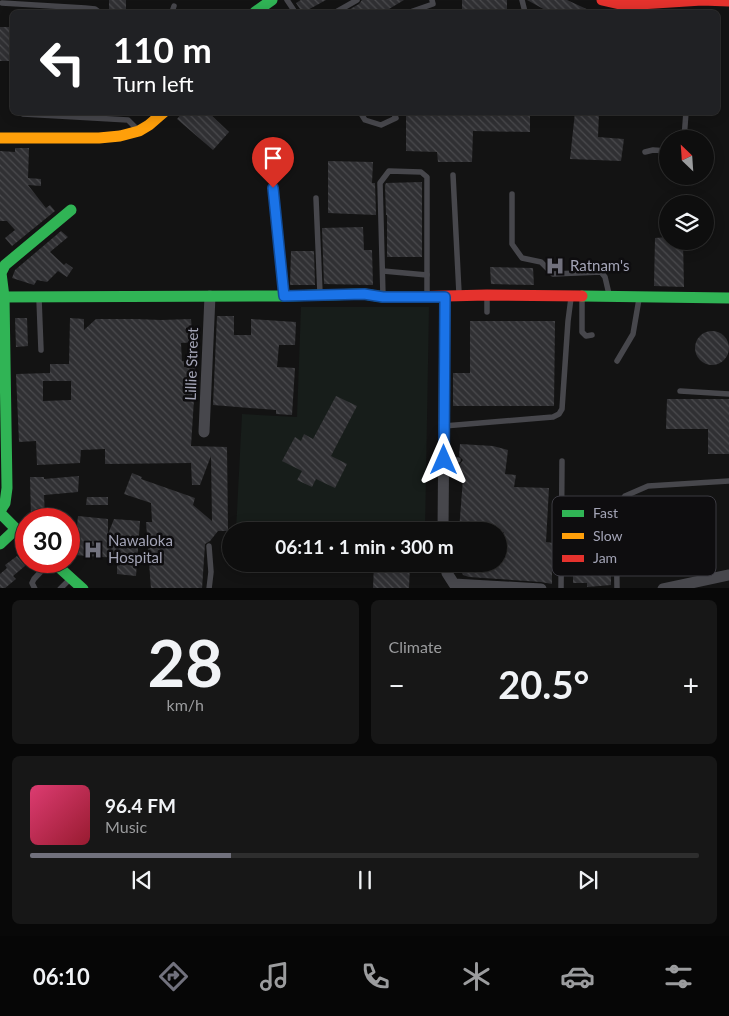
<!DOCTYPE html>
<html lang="en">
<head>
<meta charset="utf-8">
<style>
  body { margin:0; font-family:Lato,sans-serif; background:#171717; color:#f1f3f6; height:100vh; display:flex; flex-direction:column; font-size:19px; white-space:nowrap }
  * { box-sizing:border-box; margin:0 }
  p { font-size:16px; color:#9b9c9e }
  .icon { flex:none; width:28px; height:28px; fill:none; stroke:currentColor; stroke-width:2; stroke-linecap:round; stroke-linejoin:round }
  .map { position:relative; height:588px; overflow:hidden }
  .panel { display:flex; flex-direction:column; gap:12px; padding:12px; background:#080808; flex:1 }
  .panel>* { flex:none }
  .guide { position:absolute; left:10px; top:10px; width:710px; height:105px; border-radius:8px; box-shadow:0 2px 12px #0003,0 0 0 1px #2e2e2e; background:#202124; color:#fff; overflow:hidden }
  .needle { width:32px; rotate:335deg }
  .tools { position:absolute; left:659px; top:130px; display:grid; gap:10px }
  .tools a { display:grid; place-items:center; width:55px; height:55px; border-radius:50%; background:#0e0e0e; box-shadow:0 2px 12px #0003,0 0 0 1px #2e2e2e; font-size:25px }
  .speed { position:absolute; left:15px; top:508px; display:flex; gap:10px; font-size:25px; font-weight:700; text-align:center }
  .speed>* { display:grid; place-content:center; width:65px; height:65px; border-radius:50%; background:#0e0e0e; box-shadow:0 2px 12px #0003,0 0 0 1px #2e2e2e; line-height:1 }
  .speed .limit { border:8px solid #d22; background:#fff; color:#111 }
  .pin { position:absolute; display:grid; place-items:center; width:42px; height:42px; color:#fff; margin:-51px -21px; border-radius:50% 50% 50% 0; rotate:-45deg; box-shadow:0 0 5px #0007 }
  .pin .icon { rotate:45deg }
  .me { position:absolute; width:55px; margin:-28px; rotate:0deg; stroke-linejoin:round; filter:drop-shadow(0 0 4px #0008) }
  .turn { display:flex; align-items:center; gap:18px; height:105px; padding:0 20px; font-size:22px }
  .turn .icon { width:65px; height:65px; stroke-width:2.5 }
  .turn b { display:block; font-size:35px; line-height:42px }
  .big { font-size:38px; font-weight:700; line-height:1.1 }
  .panel .widget { flex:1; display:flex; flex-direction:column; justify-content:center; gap:8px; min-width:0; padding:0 18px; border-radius:8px; background:#171717 }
  .panel .dial { align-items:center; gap:0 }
  .dial b { font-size:65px; line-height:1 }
  .song { display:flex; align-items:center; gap:15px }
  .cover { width:60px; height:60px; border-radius:8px; background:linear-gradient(135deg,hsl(340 70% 55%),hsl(350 70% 35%)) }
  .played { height:5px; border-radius:2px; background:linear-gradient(90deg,#71717d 30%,#2e2e2e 30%) }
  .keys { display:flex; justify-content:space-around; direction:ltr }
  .heat { display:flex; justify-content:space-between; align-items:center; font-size:28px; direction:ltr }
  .panel .tiles { flex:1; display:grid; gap:12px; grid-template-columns:1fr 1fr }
  .widget:last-child { grid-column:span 2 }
  .trip { position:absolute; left:222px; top:522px; width:285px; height:50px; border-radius:25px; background:#0e0e0e; box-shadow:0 2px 12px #0003,0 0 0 1px #2e2e2e; font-weight:700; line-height:50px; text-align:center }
  .tab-bar { display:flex; height:80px; justify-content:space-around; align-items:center; background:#060606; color:#9b9c9e }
  .tab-bar .icon { width:35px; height:35px }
  .tab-bar .current { color:#71717d }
  .tab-bar b { font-size:22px; color:#f1f3f6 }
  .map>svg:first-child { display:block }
</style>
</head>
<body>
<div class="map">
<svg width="729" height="589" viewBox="0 0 729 589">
  <defs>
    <pattern id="building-back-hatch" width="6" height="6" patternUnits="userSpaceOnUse" patternTransform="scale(1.25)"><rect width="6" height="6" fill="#303033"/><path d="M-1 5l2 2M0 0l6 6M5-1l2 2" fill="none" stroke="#4b4b4e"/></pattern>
  </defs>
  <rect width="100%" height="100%" fill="#131313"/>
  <polygon fill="#171d1a" points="301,307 429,307 425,531 236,531 242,414 297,417"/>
  <g fill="url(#building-back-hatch)" fill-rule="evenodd">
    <rect x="109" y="0" width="17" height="12"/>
    <polygon points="301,0 326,0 304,12 302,12 296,3"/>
    <polygon points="362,0 404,0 384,12 345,12 359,4"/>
    <rect x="462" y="0" width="45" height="12"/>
    <polygon points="527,0 567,0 593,12 549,12"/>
    <rect x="0" y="27" width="12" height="34"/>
    <polygon points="183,112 208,112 229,132 213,150 177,119"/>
    <polygon points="406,112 530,112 530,132 473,131 472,162 438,162 437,152 406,151"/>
    <polygon points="575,112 599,112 598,137 624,139 621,161 570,159"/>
    <polygon points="15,148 29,148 28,178 41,179 41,186 28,185 46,208 50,205 55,211 12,246 5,238 15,230 7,221 0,221 0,151 15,152"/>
    <polygon points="328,161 373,162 372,183 375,183 376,215 328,213"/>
    <polygon points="422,182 422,257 387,257 387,215 386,215 385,185 386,183"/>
    <polygon points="363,227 364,250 372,250 373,285 324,284 322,228"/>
    <polygon points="61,231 68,237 50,252 64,265 66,263 73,268 67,277 58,271 47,282 37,280 34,285 12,278 15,270"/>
    <polygon points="668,237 668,241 683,241 684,287 654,286 655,238"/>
    <polygon points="291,251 314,251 315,285 290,285"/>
    <polygon points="490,267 533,268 534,285 491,284"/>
    <polygon points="217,316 234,316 234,335 251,335 251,319 296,322 295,345 279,345 277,367 295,368 292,415 276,414 276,410 213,405"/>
    <polygon points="15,318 27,318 28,346 16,347"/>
    <path d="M70,318L84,319V330L96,319H136L161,320L191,319L192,330H196V342L181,343L182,361H184V367L196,368L191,446L227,447L228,531H218L210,541L205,544L202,589H151L146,522H152L151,503L124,494L132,473L142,477L141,479L195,498L193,505L212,521L211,456L200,485H192L191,463L105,464V449L81,450L80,463L37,465L36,441L19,442L16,374L50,373V364H69ZM43,381H71V400L43,401Z"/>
    <polygon points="470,321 555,321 554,406 453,406 453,373 470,373"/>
    <circle cx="712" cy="348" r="17"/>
    <polygon points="336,396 357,406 331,456 347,464 335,488 316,479 312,487 297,480 302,471 282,461 295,437 301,441 304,434 313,439"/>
    <polygon points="667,399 729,399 729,454 708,454 708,429 666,429"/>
    <polygon points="460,444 493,446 508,450 505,474 516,475 514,487 549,488 546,542 553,543 553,550 557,550 557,558 552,558 552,584 541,582 469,577 463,575 458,564 499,564 499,549 502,549 504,532 459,531 463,478 458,478 459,465 463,460 459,456"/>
    <polygon points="79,476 78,492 44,495 45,517 31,517 30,477 44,477 44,479"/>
    <polygon points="87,497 108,497 108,505 86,505"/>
    <polygon points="568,513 591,516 591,514 611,515 609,561 611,561 611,585 587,587 587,583 573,583 573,568 570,568 570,559 566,559 566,550 589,549 590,529 567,528"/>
    <polygon points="78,516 108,519 108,534 114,519 140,521 136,576 117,574 117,558 74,555"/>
    <polygon points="17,556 25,566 13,576 16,579 4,589 0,589 0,574 7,568 5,565"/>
    <polygon points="374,564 410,564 409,589 373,589"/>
  </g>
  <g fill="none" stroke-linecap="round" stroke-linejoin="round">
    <g stroke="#47474c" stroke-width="5.5">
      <polyline points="287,0 295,12"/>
      <polyline points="522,0 525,12"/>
      <polyline points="2,3 85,8 95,9 99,12"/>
      <polyline points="172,12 174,6"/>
      <polyline points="336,12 357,0"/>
      <polyline points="410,12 433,4 432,0"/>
      <polyline points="360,112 365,120 381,125 396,118 393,112"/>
      <polyline points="23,114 128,120 137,129"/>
      <polyline points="684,139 686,112"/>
      <polyline points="645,152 653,150 668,151"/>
      <polyline points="453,175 459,293"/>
      <polyline points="273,188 284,293"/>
      <polyline points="512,194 512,244 522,258 541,262 553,274 601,272 605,277 609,294"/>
      <polyline points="316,198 320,293"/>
      <polyline points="383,271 427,275"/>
      <polyline points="383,296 380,183 389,171 421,172 427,177 427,295"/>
      <polyline points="487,297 487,312"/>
      <polyline points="582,298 582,332 586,336 592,335"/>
      <polyline points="39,299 41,350"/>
      <polyline points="617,361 633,334 639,299"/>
      <polyline points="680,391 729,394"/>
      <polyline points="444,426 553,417 559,414 562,409 568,321 571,298"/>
      <polyline points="444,460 458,460"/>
      <polyline points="209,546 211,572 209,589"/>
      <polyline points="35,589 32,583 34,579 49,563"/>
      <polyline points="60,589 69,580"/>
      <polyline points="561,589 562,461"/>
      <polyline points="617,589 616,508 625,496 648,486 729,481"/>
    </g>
    <g stroke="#47474c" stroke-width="11">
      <polyline points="204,432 210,296"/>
      <polyline points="443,531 445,297"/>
      <polyline points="445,564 447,573 454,584 541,589"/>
      <polyline points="663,589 729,575"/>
    </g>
    <g stroke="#30b455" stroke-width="11">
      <polyline points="255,12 272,0"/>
      <polyline points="582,296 729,298"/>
      <polyline points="0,297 284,296 364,294 383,297 406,297"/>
      <polyline points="0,511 5,503 7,488 4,297 1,273 5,265 71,210"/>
      <polyline points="0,513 26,539"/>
      <polyline points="0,544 16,529"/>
      <polyline points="52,561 83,589"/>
    </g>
    <polyline stroke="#ff9f0a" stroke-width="11" points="0,138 99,138 120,136 139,131 149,125 164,112"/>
    <g stroke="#e5322d" stroke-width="11">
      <polyline points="602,0 624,5 702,0 729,1"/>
      <polyline points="406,297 487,295 582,296"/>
    </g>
  </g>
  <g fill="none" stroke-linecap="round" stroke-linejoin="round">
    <g stroke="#114b97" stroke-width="12">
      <polyline id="route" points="273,188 284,296 364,294 383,297 445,297 444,460"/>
    </g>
    <use href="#route" stroke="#1a73e8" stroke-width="9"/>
  </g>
  <defs>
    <g id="hospital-bare" transform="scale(1.5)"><path d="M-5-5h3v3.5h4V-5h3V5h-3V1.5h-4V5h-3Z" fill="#71717d" stroke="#0e0d0f" stroke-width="2.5" paint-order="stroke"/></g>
  </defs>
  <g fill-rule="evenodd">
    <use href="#hospital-bare" x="555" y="266"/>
    <use href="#hospital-bare" x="93" y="550"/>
  </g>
  <g text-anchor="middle" stroke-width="5" stroke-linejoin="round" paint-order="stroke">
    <g font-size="15" fill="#a3a4b6" stroke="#0e0d0f" text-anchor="start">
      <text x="570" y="271">Ratnam's</text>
      <text x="108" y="546">Nawaloka<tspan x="108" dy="17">Hospital</tspan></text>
    </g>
    <g font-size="15" fill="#a3a4b6" stroke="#0e0d0f">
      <text transform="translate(192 364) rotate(-88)" y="5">Lillie Street</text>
    </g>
  </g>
  <rect x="552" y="496" width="164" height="80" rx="8" fill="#0e0d0f" stroke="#3b3a41" stroke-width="1"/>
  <rect x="562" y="510" width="22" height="7" fill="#30b455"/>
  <rect x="562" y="533" width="22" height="6" fill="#ff9f0a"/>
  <rect x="562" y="555" width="22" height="7" fill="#e5322d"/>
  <g font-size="14" fill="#a3a4b6">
    <text x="593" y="518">Fast</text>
    <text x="593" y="541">Slow</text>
    <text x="593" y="563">Jam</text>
  </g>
</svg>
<div class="tools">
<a><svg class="needle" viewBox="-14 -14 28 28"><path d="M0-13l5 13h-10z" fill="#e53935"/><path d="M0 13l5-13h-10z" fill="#9b9c9e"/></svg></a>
<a><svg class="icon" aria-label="layers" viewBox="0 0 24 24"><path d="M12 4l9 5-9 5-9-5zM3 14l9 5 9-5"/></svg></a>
</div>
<div class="speed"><div class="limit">30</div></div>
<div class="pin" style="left:273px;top:188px;background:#d93025"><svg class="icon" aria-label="arrive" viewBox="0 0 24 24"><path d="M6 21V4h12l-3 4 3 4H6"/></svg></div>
<svg class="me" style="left:444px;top:460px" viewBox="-20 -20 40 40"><path d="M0-17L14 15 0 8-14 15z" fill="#1a73e8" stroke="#fff" stroke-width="4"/></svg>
<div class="trip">06:11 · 1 min · 300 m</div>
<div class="guide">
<div class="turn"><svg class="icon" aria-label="left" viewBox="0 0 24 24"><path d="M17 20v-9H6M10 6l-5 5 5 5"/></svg><div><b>110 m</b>Turn left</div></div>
</div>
</div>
<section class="panel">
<div class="tiles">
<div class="widget dial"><b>28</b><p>km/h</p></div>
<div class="widget"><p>Climate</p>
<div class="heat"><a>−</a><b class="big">20.5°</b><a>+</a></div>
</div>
<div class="widget">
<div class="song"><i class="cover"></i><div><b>96.4 FM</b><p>Music</p></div></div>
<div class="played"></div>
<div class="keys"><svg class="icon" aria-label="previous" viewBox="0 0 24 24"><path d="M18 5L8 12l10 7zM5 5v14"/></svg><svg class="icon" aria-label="pause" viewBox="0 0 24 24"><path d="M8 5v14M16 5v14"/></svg><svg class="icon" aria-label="next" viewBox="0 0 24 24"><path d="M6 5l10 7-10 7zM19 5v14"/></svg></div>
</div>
</div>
</section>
<nav class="tab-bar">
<b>06:10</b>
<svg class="icon current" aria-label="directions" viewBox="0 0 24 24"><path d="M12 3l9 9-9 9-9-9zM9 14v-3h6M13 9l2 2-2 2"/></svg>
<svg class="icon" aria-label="music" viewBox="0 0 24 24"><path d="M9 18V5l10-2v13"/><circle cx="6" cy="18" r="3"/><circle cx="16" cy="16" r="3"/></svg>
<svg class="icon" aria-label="phone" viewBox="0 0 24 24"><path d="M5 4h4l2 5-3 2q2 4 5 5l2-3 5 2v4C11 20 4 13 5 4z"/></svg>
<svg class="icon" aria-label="climate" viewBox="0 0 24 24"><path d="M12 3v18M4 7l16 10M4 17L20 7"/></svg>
<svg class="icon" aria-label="car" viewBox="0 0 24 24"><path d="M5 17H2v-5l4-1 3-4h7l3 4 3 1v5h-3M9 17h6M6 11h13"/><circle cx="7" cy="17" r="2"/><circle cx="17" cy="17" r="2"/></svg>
<svg class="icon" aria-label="filters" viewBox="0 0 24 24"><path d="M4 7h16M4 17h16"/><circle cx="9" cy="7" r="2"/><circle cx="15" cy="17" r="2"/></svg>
</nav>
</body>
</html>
